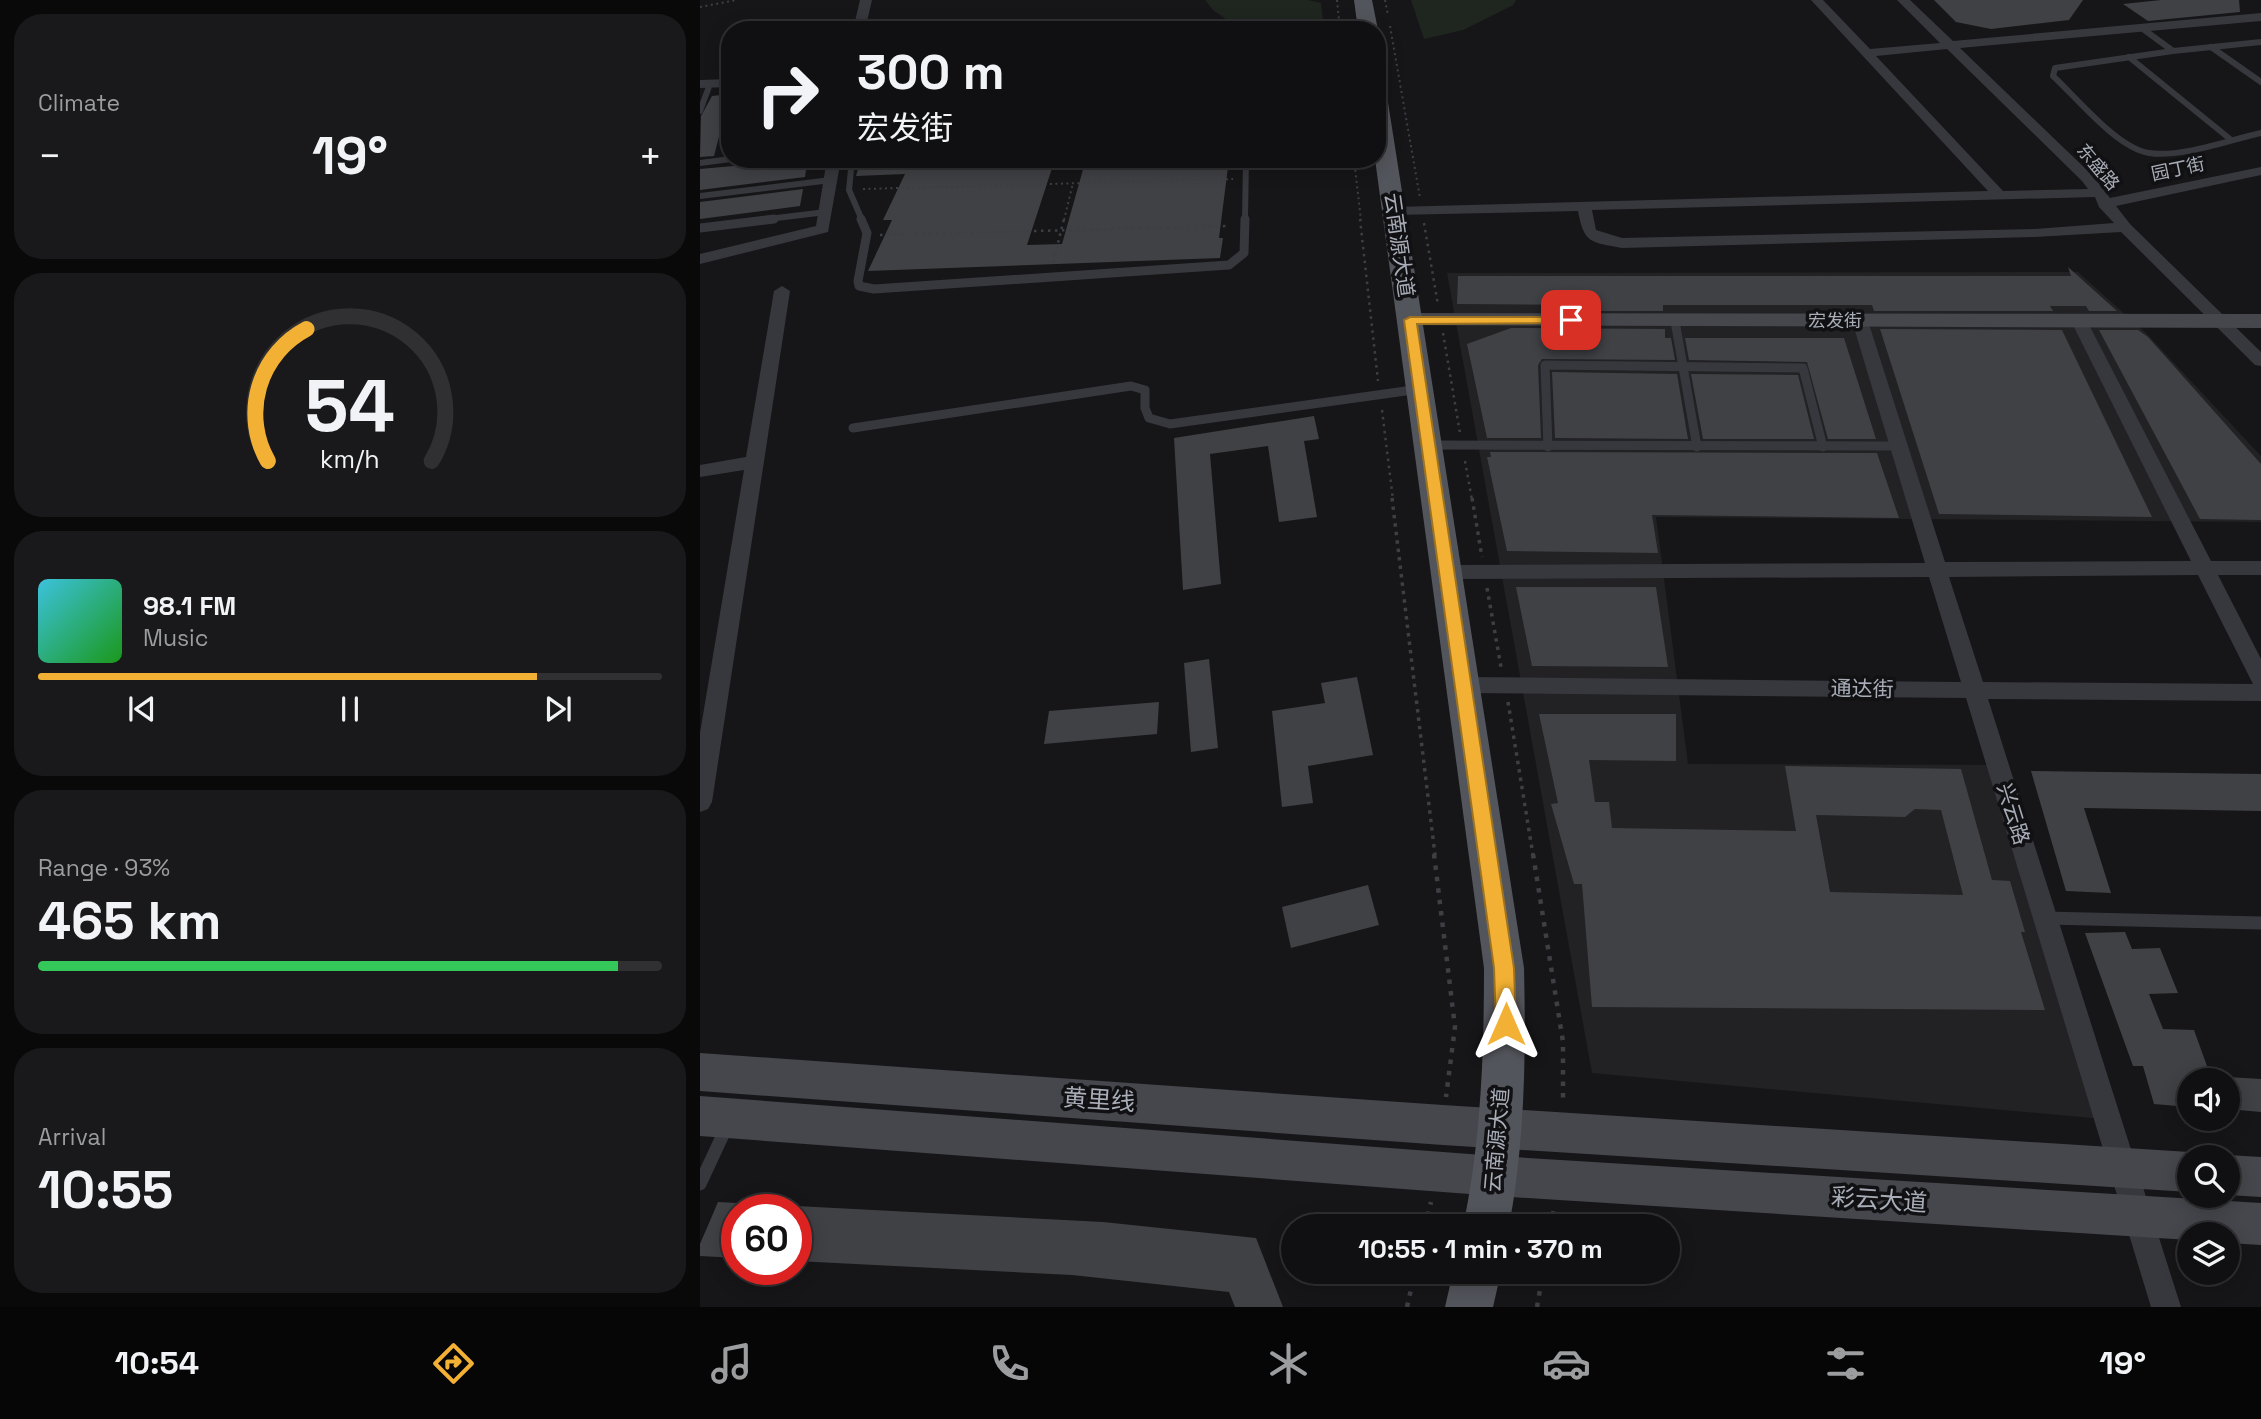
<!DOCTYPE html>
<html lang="en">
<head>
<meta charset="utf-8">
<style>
  body { margin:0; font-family:"Space Grotesk","Noto Sans SC",sans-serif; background:#19191b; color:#f1f3f6; height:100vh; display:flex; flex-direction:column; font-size:26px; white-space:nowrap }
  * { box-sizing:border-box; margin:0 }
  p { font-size:23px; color:#9c9d9f }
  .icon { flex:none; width:38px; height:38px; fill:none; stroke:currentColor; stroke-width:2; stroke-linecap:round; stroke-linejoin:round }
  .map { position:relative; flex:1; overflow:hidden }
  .drawer { display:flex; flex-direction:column; gap:14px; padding:14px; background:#09090a; width:700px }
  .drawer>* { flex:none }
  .guide { position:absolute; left:21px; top:21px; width:665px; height:147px; border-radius:28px; box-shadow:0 4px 18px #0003,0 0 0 2px #303032; background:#101012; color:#f1f3f6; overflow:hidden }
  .controls { position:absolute; left:1477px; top:1068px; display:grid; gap:14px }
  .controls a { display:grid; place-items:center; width:63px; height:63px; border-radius:50%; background:#101012; box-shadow:0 4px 18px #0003,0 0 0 2px #303032; font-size:35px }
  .speed { position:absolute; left:21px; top:1194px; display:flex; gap:14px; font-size:35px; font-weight:700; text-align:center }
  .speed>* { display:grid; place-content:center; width:91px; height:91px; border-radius:50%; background:#101012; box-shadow:0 4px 18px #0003,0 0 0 2px #303032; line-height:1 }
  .speed .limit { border:10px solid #d22; background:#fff; color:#111 }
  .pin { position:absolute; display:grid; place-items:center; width:60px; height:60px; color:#fff; margin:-30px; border-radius:14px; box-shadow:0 4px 10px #0006 }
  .me { position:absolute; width:77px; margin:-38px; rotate:0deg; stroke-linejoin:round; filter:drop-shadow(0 0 5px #0008) }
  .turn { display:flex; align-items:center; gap:24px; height:147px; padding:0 21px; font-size:32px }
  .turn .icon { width:91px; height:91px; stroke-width:2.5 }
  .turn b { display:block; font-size:49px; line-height:60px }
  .big { font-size:52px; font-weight:700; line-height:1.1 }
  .drawer .tile { flex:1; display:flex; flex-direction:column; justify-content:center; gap:10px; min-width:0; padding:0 24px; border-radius:28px; background:#19191b }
  .drawer .dial { align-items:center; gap:0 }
  .dial svg { height:182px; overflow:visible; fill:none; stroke:#303032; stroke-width:7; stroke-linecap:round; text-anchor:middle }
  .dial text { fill:#f1f3f6; stroke:none }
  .song { display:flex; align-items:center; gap:21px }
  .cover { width:84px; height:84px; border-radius:10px; background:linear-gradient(135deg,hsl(190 70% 55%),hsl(120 70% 35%)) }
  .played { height:7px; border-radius:4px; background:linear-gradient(90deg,#f2b134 80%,#303032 80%) }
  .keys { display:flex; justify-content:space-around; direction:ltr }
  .heat { display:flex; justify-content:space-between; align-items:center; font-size:38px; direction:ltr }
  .charge { height:10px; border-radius:5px; background:linear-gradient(90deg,#34c759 93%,#303032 0) }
  .trip { position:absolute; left:581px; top:1214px; width:399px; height:70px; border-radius:35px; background:#101012; box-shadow:0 4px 18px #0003,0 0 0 2px #303032; font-weight:700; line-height:70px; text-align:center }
  .menu { display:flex; height:112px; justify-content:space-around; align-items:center; background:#060607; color:#9c9d9f }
  .menu .icon { width:49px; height:49px }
  .menu .current { color:#f2b134 }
  .menu b { font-size:32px; color:#f1f3f6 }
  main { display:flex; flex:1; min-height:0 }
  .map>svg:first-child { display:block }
</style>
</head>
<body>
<main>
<section class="drawer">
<div class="tile"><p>Climate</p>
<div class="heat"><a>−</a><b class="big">19°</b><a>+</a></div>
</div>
<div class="tile dial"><svg viewBox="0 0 100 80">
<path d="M14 69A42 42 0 1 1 86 69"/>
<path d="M14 69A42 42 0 0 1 31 11" stroke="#f2b134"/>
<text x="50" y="56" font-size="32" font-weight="700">54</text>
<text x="50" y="72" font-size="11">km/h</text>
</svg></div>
<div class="tile">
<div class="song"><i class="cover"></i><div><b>98.1 FM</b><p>Music</p></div></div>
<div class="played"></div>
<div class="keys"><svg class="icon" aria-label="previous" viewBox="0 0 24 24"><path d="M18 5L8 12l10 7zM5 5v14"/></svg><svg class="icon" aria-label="pause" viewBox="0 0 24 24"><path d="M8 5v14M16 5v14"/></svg><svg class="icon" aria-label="next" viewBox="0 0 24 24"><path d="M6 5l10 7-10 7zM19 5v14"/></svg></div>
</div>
<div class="tile"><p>Range · 93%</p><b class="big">465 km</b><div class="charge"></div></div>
<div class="tile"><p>Arrival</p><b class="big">10:55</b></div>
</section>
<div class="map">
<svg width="1561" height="1307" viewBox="0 0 1561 1307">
  <rect width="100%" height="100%" fill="#161618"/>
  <polygon fill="#222225" points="1378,272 1447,334 1561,456 1561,522 956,517 988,764 1302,765 1414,1120 892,1073 747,273"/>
  <g fill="#1e261f">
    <polygon points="505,0 608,0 621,3 624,30 541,30 513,10"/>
    <polygon points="711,0 816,0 813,5 763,30 724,39"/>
  </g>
  <g fill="#404145" fill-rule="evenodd">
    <polygon points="1234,0 1383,0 1369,20 1291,29 1256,22"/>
    <polygon points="1461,0 1539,0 1540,12 1448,21 1423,4"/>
    <polygon points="30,94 14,156 0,157 1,116 12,96"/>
    <polygon points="161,159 210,159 210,163 212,159 355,159 327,245 362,244 386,159 529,159 519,238 523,238 520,258 168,271 192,220 183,220 205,174 156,176"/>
    <polygon points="100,160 100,164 107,163 105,177 0,190 0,169"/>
    <polygon points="103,189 100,206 0,219 0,202"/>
    <polygon points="1368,267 1417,311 1389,311 1386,306 1350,306 1353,311 1174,311 1172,305 963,305 963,311 859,311 876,305 757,304 758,276 1371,276"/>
    <polygon points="811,328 965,329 965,338 971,338 975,360 842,359 838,365 841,438 787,438 767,344"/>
    <polygon points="1180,329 1362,330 1452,517 1239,514"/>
    <polygon points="1399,330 1438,330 1448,337 1561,464 1561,520 1500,519"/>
    <polygon points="985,338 1144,338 1176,439 1128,439 1107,362 989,360"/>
    <polygon points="852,372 977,374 988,439 855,438"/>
    <polygon points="991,374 1098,375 1114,439 1003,439"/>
    <polygon points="614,416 619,439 604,441 617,517 579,522 568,446 510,454 521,584 483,590 474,438"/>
    <polygon points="790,452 1177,453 1199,518 952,515 958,553 807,551 787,457 791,457"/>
    <polygon points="816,587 956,587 968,667 832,666"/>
    <polygon points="509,659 518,748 491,752 484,663"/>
    <polygon points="657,677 673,755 608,766 613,803 582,807 572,711 625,703 621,683"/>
    <polygon points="459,702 457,734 344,744 349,711"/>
    <path d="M839,714H976V761L889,760L895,802H909L912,828L1096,831L1085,766L1261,769L1292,880L1310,881L1325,932H1321L1345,1010L892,1007L882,884H874L851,804L858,803ZM1215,809L1241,810L1263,895L1130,892L1116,815L1205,817Z"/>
    <polygon points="1331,771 1561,774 1561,811 1384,808 1411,893 1366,891"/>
    <polygon points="668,885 679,925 591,948 582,907"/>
    <polygon points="1425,932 1432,949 1460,948 1478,993 1449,994 1463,1029 1494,1030 1512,1080 1489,1080 1489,1107 1454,1104 1443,1066 1433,1066 1385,933"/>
    <polygon points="1528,1077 1561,1079 1561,1112 1528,1109"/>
    <polygon points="18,1202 37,1203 37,1258 0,1256 0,1244"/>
    <polygon points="96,1206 403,1222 556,1238 583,1307 535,1307 529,1292 372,1275 96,1261"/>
  </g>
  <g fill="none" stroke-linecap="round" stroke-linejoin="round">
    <g stroke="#3d3f44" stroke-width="2" stroke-dasharray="2 3.5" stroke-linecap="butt">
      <polyline points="637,0 640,30"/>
      <polyline points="685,0 688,15"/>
      <polyline points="0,7 37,0"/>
      <polyline points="690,26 720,198"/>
      <polyline points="654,159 661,220"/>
      <polyline points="163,189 533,179"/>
      <polyline points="364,220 373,183"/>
    </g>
    <g stroke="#3d3f44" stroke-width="2.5" stroke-dasharray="2.5 4.5" stroke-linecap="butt">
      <polyline points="660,219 678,381"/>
      <polyline points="724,223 738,305"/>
      <polyline points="180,235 529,226"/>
      <polyline points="353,263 364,219"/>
      <polyline points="743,333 760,433"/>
      <polyline points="682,410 693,500"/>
      <polyline points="765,461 772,500"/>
    </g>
    <g stroke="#3d3f44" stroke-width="3.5" stroke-dasharray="3.5 5" stroke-linecap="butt">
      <polyline points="692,498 735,855"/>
      <polyline points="772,498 782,557"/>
      <polyline points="787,588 801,667"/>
      <polyline points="808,702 833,855"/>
    </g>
    <g stroke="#3d3f44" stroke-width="4.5" stroke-dasharray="4.5 7" stroke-linecap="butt">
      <polyline points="734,854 755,1027 746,1097"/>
      <polyline points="833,854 863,1042 863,1103"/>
      <polyline points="725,1227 731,1202"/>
      <polyline points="851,1227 854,1208"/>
      <polyline points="707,1307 715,1272"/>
      <polyline points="837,1307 843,1272"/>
    </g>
    <g stroke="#37383d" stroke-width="6">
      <path d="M1443,29L1473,51L1355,68L1353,76C1377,98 1417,148 1449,153C1481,158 1529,140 1561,133"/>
      <polyline points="1511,47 1561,82"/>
      <polyline points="1473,51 1561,42"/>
      <polyline points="1429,57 1530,139"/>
      <polyline points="0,111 10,84"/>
      <polyline points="152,159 149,190 162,220"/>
      <polyline points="0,163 31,159"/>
      <polyline points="0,196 131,180"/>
      <polyline points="60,220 126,212"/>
      <polyline points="545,220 546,159"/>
    </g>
    <g stroke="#37383d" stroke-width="9">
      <polyline points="161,219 167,233 158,281 159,286 174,289 529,265 544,253 545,219"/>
      <polyline points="0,228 74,219"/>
      <polyline points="975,321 997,447"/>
      <polyline points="153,428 431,386 445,390 445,408 449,418 470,424 720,389"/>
      <polyline points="729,445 1199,446"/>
      <polyline points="848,447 845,365 1103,368 1123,447"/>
    </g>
    <g stroke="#37383d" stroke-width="13">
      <polyline points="1345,918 1561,923"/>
      <polyline points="0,1184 27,1126"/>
    </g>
    <g fill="#37383d" fill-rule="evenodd">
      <polygon points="160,0 172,0 165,30 153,30"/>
      <path d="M1111,0H1123L1170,49L1240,43L1197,0H1210L1253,41L1561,13V21L1260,48L1392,175L1410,198L1561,167V175L1416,206L1430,224L1561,352V366L1555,365L1421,232L1335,237L922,248C891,242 884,244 878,211L694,215L687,211L694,207L1288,191ZM1247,49L1382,181L1388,189L1303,191L1176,56ZM1395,197L1399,207L1414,223L1335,229L922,238L896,230L892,210Z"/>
      <polygon points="30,79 30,87 0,88 0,80"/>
      <polygon points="127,159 141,159 128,232 0,264 0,254 116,226"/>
      <polygon points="82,286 90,291 12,802 8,809 0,812 0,733 44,470 0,477 0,465 46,457 74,291"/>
      <path d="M1160,316L1168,321L1245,562L1491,561L1371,321L1379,316L1387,321L1511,561H1561V575H1518L1561,659V701L1288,699L1481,1307H1451L1266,698L764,693L756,691L753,685L756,679L764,677L1261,682L1229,577L746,579L736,572L746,565L1225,563L1152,321ZM1498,575L1553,684L1283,682L1249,577Z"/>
    </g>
    <g fill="#45474d" fill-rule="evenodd">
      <polygon points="710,313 1561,314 1561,328 702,325 699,320 702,315"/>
      <polygon points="0,1053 743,1105 1489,1152 1501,1157 1489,1157 1489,1192 743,1145 0,1091"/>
      <polygon points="0,1096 796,1156 1561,1203 1561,1245 1528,1243 1528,1234 1489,1234 1489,1240 796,1196 0,1136"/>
      <polygon points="1528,1155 1561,1157 1561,1197 1528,1195 1528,1157 1523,1157"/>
    </g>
    <g fill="#53555c" fill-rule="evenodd">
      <polygon points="654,0 672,0 678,30 658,30"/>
      <path d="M677,90L687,96L824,968C826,1055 825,1141 809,1227H763C781,1141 784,1055 784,968L675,159Z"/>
      <polygon points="753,1272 801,1272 793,1307 745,1307"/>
    </g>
  </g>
  <polygon fill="#f2b134" stroke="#9d7322" stroke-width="2" points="871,317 875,318 875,323 717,324 814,968 816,1024 813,1031 806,1034 798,1031 796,1024 794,968 704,320 710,317"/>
  <g text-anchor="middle" stroke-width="7" stroke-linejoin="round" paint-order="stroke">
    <g font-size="18" fill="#a8adb8" stroke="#111113">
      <text transform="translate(1398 167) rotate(50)" y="6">东盛路</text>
      <text transform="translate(1478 169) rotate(-12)" y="6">园丁街</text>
      <text x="1135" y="327">宏发街</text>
    </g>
    <g font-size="21" fill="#a8adb8" stroke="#111113">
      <text transform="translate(699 245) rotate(82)" y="7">云南源大道</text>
      <text transform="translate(1162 689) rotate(1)" y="7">通达街</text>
      <text transform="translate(1313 814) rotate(73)" y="7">兴云路</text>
      <text transform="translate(797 1140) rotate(-85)" y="7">云南源大道</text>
    </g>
    <g font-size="24" fill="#a8adb8" stroke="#111113">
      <text transform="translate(399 1100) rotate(4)" y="8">黄里线</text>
      <text transform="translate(1179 1200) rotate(4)" y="8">彩云大道</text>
    </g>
  </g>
</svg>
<div class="controls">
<a><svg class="icon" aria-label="sound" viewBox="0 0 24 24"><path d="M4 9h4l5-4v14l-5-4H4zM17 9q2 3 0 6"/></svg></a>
<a><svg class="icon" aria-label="search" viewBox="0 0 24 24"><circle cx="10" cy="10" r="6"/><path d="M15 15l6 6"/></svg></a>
<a><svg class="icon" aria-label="layers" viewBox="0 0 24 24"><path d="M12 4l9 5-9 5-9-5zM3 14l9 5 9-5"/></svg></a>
</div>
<div class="speed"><div class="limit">60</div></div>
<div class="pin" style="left:871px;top:320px;background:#d93025"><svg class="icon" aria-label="arrive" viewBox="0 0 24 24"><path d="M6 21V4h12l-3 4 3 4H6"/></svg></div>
<svg class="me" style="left:806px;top:1024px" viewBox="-20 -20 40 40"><path d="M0-17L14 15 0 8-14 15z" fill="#f2b134" stroke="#fff" stroke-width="4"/></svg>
<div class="trip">10:55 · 1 min · 370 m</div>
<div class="guide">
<div class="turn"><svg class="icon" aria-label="right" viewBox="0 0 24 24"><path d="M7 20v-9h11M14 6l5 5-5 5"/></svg><div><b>300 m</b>宏发街</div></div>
</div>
</div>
</main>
<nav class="menu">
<b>10:54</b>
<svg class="icon current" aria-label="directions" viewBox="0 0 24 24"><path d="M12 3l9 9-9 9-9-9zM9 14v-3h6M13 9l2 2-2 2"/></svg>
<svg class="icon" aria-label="music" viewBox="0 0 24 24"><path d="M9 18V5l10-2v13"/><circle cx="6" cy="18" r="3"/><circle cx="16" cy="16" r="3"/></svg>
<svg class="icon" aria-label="phone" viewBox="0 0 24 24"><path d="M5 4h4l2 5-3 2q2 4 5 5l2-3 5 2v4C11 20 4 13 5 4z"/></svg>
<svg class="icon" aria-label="climate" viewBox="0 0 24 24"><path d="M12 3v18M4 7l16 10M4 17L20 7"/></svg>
<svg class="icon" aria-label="car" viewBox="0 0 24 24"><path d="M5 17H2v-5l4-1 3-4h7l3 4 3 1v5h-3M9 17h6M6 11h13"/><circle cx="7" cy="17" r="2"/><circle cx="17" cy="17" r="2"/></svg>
<svg class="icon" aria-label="filters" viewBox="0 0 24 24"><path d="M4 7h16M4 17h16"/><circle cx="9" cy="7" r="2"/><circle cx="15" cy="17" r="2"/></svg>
<b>19°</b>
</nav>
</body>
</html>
